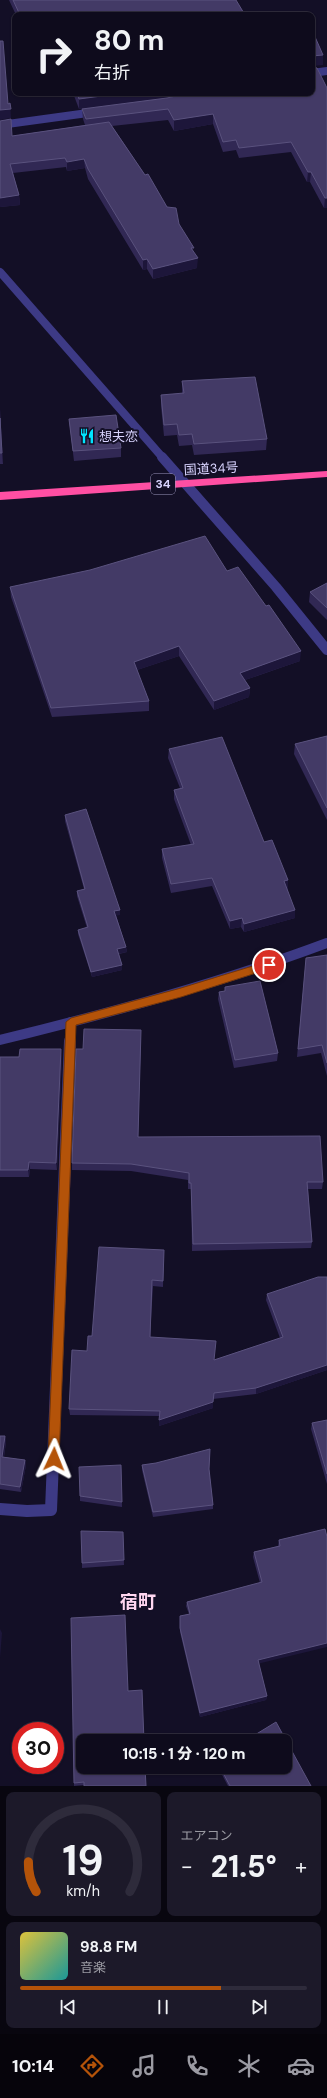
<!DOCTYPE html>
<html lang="ja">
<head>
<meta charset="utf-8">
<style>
  body { margin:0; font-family:"DM Sans","Noto Sans JP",sans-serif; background:#1c1929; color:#f1f3f6; height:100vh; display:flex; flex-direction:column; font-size:15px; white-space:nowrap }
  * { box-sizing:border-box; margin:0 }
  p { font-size:13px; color:#9b9ba3 }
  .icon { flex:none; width:22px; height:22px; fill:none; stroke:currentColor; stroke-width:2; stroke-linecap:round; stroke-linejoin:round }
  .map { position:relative; height:1786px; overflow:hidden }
  .side { display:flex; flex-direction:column; gap:6px; padding:6px; background:#08060f; flex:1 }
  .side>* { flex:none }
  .guide { position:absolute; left:12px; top:12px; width:303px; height:84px; border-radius:8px; box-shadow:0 1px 3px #0004,0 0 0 1px #2e2b3b; background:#0e0b1c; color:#f1f3f6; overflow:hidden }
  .speed { position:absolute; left:12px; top:1722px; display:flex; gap:8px; font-size:20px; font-weight:700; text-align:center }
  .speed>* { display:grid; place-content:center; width:52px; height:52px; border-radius:50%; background:#0e0b1c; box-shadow:0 1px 3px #0004,0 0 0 1px #2e2b3b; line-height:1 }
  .speed .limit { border:6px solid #d22; background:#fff; color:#111 }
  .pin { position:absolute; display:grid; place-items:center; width:34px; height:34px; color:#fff; margin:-17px; border:2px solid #fff; border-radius:50%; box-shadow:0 1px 4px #0007 }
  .me { position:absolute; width:44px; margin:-22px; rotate:2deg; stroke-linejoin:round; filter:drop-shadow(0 0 3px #0008) }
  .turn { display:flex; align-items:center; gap:14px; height:84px; padding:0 16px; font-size:18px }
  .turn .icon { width:52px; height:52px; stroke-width:2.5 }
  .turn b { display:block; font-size:28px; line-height:34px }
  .big { font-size:30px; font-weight:800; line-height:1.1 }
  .side .widget { flex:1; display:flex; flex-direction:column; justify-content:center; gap:6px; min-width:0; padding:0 14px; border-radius:8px; background:#1c1929 }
  .side .dial { align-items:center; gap:0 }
  .dial svg { height:104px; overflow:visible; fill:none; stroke:#2e2b3b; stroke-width:7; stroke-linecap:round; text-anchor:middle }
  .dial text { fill:#f1f3f6; stroke:none }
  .song { display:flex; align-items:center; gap:12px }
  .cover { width:48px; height:48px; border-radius:6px; background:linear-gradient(135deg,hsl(50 70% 55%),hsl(180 70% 35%)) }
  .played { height:4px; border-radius:2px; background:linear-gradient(90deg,#b45309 70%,#2e2b3b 70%) }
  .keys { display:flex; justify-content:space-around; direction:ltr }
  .heat { display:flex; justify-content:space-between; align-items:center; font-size:22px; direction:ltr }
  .side .tiles { flex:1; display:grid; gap:6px; grid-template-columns:1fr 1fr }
  .widget:last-child { grid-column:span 2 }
  .trip { position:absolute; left:76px; top:1734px; width:216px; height:40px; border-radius:8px; background:#0e0b1c; box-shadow:0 1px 3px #0004,0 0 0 1px #2e2b3b; font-weight:800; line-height:40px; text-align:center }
  .tabs { display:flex; height:64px; justify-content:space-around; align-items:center; background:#06040b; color:#9b9ba3 }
  .tabs .icon { width:28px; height:28px }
  .tabs .on { color:#b45309 }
  .tabs b { font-size:18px; color:#f1f3f6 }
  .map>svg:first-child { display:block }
</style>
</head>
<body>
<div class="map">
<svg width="327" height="1786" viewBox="0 0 327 1786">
  <rect width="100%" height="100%" fill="#130f26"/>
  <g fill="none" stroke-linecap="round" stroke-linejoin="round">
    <g stroke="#3d3a85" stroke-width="8">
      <polyline points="312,73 327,71"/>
      <polyline points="0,125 95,112"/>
      <polyline points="0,272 163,458"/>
    </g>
    <g stroke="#3d3a85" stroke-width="10">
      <polyline points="162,457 276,587 327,650"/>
      <path d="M0,1040C111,1013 220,983 327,943"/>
      <polyline points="70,1042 71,1022"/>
    </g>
    <polyline stroke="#3d3a85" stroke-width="12" points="0,1509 27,1511 51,1510 70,1041"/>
    <polygon fill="#ff4fa3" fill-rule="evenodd" points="327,471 327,477 0,500 0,492"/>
  </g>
  <g fill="#312854">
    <polygon points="9,0 236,0 245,15 16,15"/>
    <polygon points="327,88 327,208 324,208 310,182 307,182 291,152 239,158 236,150 223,152 213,124 174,131 168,120 112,126 145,175 167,207 179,224 194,252 197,268 153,279 147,269 143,270 88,179 85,168 67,171 66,167 13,173 19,195 20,205 0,207 12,136 85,125 83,119 82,109"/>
    <polygon points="73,93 188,93 165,98 79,109"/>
    <polygon points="182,381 267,439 266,450 194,455 192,445 179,446 177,435 164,436 161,406 161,395 182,394"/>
    <polygon points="0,409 3,464 0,464"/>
    <polygon points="69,419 121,448 121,457 74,461 70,428"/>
    <polygon points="227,571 300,661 245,680 250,688 249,697 214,710 179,656 137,670 149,701 149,711 52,717 11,597 10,587"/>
    <polygon points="327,583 327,620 309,602 310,592"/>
    <polygon points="327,736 327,820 294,754 295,744"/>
    <polygon points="169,749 264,842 288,880 287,889 295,918 244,932 241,927 230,929 212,886 171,893 162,858 162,849 191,845 174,799 174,790 180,788 168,758"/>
    <polygon points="65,815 120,910 120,915 116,915 126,947 127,952 119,954 122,965 122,970 92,977 78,934 78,930 87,928 77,896 77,891 84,889 65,821"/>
    <polygon points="327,955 327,1076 321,1053 297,1057 306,958"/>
    <polygon points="219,992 278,1053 277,1061 234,1068 218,999"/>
    <polygon points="141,1038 138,1137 323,1182 322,1189 308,1189 312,1242 311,1248 192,1251 191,1189 188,1189 188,1180 131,1171 72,1170 72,1163 83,1049"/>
    <polygon points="62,1056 57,1170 30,1169 29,1177 0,1177 0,1057"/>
    <polygon points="164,1250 163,1287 153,1286 150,1337 214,1360 280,1338 266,1300 267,1294 327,1277 327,1370 256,1394 213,1399 213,1408 159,1426 159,1416 70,1415 69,1409 92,1336"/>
    <polygon points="327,1420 327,1484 311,1429 312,1423"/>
    <polygon points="0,1436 5,1436 6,1442 4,1457 25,1460 26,1465 21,1492 0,1489"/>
    <polygon points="156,1463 209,1469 213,1505 213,1509 153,1517 142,1470 142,1465"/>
    <polygon points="121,1465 122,1507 80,1501 80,1496"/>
    <polygon points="325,1529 259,1664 267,1696 266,1700 200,1717 180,1632 180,1616 189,1614 186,1606 187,1602 260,1583 253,1557 254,1552 278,1546 279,1540"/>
    <polygon points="123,1532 124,1565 82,1568 82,1563"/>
    <polygon points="128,1691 84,1785 74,1786 74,1783"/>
    <polygon points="218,1767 285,1767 311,1786 228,1786"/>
  </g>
  <g fill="#1d163a">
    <polygon points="323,55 323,65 312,66 312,56"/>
    <polygon points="124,93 188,93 165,98 79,109 79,99"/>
    <polygon points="10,103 11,118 0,120 0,110"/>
    <polygon points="213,114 213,124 174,131 174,120"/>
    <polygon points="84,159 85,168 67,171 67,162"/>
    <polygon points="308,172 311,172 310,182 307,182"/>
    <polygon points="19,195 20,205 0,207 0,198"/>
    <polygon points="325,198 327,198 327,208 324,208"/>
    <polygon points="198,258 197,268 153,279 153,269"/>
    <polygon points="147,259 147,269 143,270 143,260"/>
    <polygon points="0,409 3,464 2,453"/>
    <polygon points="179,646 179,656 134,671 134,662"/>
    <polygon points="301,651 300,661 239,682 240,673"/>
    <polygon points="250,688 249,697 214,710 214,701"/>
    <polygon points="288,880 288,889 283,890 284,881"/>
    <polygon points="120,910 120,915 115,916 114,911"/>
    <polygon points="295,910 295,918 244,932 244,924"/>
    <polygon points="242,918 241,927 230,929 230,921"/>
    <polygon points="126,947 127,952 117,954 117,949"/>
    <polygon points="122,965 122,970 92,977 91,972"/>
    <polygon points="61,1049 62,1056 57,1170 56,1163"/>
    <polygon points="29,1162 30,1169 29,1177 28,1170"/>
    <polygon points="327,1365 327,1370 256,1394 256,1388"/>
    <polygon points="213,1402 213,1408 159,1426 159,1420"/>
    <polygon points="5,1436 6,1442 3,1462 2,1457"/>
    <polygon points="25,1460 26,1465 21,1492 20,1487"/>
    <polygon points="0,1629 2,1633 0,1658"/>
    <polygon points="327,1643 327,1647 257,1664 258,1660"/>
    <polygon points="267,1696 266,1700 200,1717 200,1713"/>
  </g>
  <g fill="#433a66" stroke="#5a527e">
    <polygon points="13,0 236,0 245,15 20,15"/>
    <polygon points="312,30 323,55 312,56"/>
    <polygon points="0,41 3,41 8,104 10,103 11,109 0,110"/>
    <polygon points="312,67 317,68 327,88 327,198 325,198 311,172 308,172 291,142 239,148 236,140 223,142 213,114 174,120 168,109 86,119 82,109 167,98 189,93 312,93"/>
    <polygon points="77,93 124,93 79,99"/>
    <polygon points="11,119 12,136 109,122 145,175 148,174 167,207 176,208 179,224 194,248 191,248 198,258 153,269 147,259 143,260 88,169 84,159 67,162 65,158 10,164 19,195 0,198 0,121"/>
    <polygon points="255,377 267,439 194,444 192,434 179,435 177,424 164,425 161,395 184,393 182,381"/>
    <polygon points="116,415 121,448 73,451 69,419"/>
    <polygon points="0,418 2,453 0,453"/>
    <polygon points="205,536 227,571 238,567 266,606 269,605 301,651 240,673 250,688 214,701 179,646 134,662 149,701 51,708 10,587 90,570"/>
    <polygon points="327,583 327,608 310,592"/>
    <polygon points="327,736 327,808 295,744"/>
    <polygon points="222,737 264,842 272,840 288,880 284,881 295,910 244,924 242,918 230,921 212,878 171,884 162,849 194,844 174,790 183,788 169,749"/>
    <polygon points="86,809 120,910 114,911 126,947 117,949 122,965 91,972 78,930 88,927 77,891 85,889 65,815"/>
    <polygon points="327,955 327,1063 322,1045 298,1049 306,958"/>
    <polygon points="260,981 278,1053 235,1060 219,992 225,991 225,987"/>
    <polygon points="84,1029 141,1030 138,1137 320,1136 323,1182 307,1182 312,1242 193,1244 191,1183 189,1183 189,1173 131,1164 72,1163 76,1049 83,1049"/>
    <polygon points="20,1049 61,1049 56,1163 29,1162 28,1170 0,1170 0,1057 19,1057"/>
    <polygon points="99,1247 164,1250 163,1281 152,1280 150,1337 216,1341 214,1360 283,1337 267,1294 318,1277 327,1277 327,1365 256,1388 214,1393 213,1402 159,1420 160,1411 69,1409 72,1350 87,1351 88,1336 92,1336"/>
    <polygon points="327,1420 327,1474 312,1423"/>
    <polygon points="0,1436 5,1436 2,1457 25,1460 20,1487 0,1484"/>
    <polygon points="210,1449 209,1469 213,1505 153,1512 142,1465 156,1463"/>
    <polygon points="121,1465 122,1502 80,1496 79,1467"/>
    <polygon points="325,1529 327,1537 327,1643 258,1660 267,1696 200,1713 180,1628 180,1616 190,1614 187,1602 262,1582 254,1552 280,1546 279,1540"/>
    <polygon points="81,1531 123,1532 124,1560 82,1563"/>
    <polygon points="125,1615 128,1691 142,1690 144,1741 83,1741 83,1767 145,1767 146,1786 84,1786 84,1782 74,1783 71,1618"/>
    <polygon points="276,1722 311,1786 230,1786 220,1767 285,1767 285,1741 245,1741"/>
  </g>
  <polygon fill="#b45309" stroke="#753606" points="269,961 272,963 272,968 181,997 76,1025 59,1459 58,1463 54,1465 50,1463 48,1459 66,1022 71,1018 181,988"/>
  <defs>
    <g id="restaurant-bare" transform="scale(1.2)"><path d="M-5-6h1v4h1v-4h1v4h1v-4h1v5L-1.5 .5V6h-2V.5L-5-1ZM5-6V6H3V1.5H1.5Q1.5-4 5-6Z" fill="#00e5ff" stroke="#130f26" stroke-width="2.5" paint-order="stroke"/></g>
  </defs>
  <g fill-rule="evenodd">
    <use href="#restaurant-bare" x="87" y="436"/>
  </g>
  <g text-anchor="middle" stroke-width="4" stroke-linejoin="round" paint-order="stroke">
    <rect fill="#130f26" stroke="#9e99be" stroke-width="1" x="151" y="474" width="24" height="20" rx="3"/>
    <g font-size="12" font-weight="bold" fill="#d9d4ff">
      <text x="163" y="488">34</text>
    </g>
    <g font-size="13" fill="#d9d4ff" stroke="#130f26" text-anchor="start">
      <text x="99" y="441">想夫恋</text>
    </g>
    <g font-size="13" fill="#d9d4ff" stroke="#130f26">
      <text transform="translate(211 468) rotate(-3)" y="5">国道34号</text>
    </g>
    <g font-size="18" font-weight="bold" fill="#ffd6f0" stroke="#130f26">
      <text x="138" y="1608">宿町</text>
    </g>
  </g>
</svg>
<div class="speed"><div class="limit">30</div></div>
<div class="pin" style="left:269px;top:965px;background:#d93025"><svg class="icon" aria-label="arrive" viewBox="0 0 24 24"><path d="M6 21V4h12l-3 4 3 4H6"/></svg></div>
<svg class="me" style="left:54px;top:1459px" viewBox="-20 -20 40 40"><path d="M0-17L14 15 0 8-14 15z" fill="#b45309" stroke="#fff" stroke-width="4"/></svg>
<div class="trip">10:15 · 1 分 · 120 m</div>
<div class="guide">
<div class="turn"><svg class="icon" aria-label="right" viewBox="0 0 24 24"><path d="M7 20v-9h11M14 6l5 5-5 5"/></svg><div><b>80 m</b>右折</div></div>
</div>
</div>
<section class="side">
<div class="tiles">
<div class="widget dial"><svg viewBox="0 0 100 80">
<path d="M14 69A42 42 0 1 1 86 69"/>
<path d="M14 69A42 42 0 0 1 8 46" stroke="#b45309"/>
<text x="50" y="56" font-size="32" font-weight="700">19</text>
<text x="50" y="72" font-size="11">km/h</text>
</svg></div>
<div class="widget"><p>エアコン</p>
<div class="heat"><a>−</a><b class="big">21.5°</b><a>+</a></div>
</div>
<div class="widget">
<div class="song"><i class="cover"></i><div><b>98.8 FM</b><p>音楽</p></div></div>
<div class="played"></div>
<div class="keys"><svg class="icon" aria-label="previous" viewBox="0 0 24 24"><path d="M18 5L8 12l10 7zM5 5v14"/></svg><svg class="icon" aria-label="pause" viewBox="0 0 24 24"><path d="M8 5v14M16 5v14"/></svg><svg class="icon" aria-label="next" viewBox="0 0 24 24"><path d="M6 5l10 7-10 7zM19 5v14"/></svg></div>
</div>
</div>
</section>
<nav class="tabs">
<b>10:14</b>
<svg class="icon on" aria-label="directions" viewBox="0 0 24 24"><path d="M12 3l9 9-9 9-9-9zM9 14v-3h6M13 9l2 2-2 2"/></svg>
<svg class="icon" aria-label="music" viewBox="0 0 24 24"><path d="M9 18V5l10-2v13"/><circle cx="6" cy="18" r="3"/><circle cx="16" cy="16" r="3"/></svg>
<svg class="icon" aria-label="phone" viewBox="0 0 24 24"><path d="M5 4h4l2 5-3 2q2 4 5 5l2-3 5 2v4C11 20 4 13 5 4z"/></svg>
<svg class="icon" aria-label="climate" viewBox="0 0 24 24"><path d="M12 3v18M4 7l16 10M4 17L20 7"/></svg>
<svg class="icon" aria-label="car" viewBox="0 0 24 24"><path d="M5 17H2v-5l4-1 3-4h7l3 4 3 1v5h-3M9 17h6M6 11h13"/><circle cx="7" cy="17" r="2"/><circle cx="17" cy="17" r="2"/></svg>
</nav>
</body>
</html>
